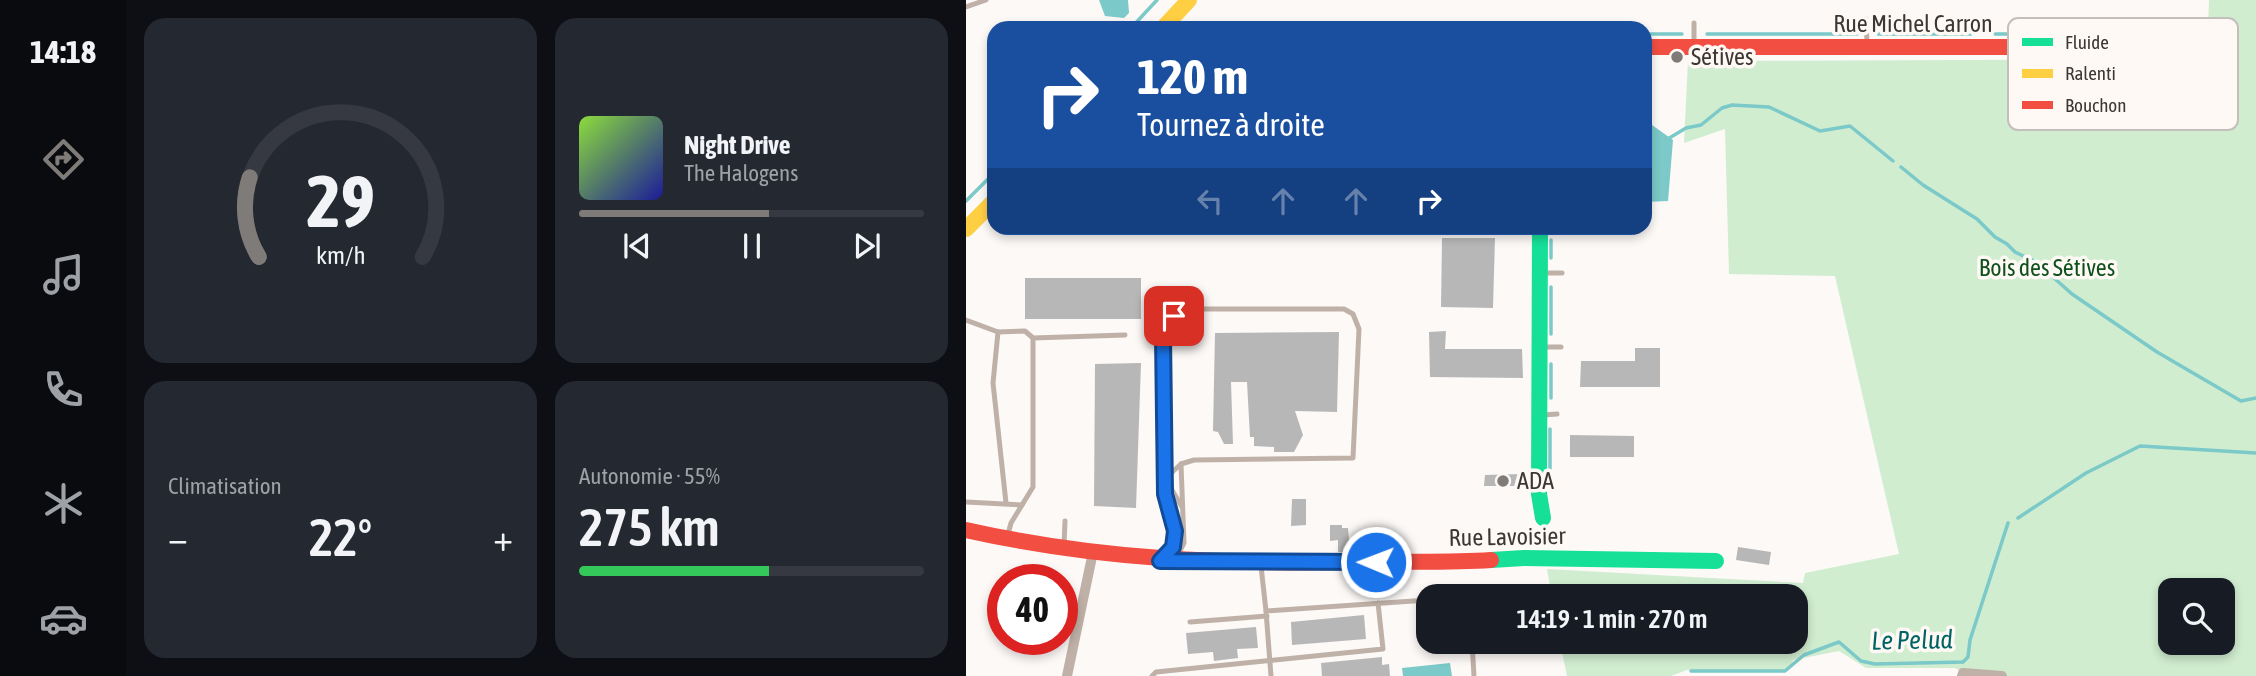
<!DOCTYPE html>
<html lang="fr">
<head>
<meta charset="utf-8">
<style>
  body { margin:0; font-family:"Asap Condensed",sans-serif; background:#242831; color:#f1f3f6; height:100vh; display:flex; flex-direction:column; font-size:26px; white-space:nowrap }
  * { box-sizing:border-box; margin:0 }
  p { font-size:23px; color:#9ea1a6 }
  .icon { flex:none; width:38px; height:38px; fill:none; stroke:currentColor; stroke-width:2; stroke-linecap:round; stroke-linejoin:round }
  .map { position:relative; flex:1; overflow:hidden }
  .drawer { display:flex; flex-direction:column; gap:18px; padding:18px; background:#0d0f14; width:840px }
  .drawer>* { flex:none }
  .guide { position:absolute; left:21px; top:21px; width:665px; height:214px; border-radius:21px; box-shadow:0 4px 10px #0003; background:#1a4fa0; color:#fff; overflow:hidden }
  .fabs { position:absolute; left:1192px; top:578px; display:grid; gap:14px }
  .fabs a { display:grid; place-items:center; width:77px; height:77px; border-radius:14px; background:#171b24; box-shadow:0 4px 10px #0003; font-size:35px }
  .speed { position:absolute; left:21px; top:564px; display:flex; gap:14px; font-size:35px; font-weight:700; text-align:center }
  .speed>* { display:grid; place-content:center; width:91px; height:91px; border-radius:50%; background:#171b24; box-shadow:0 4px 10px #0003; line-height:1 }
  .speed .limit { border:10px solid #d22; background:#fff; color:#111 }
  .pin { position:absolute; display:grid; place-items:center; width:60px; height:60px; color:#fff; margin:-30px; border-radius:14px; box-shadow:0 4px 10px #0006 }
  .me { position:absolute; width:77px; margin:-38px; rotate:271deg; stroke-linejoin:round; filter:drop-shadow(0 0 5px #0008) }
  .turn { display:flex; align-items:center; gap:24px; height:147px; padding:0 35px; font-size:32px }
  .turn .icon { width:91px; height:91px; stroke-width:2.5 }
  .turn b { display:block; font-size:49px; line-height:60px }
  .lanes { display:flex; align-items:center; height:66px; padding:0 35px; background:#0003; justify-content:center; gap:35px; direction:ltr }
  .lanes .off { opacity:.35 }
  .big { font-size:52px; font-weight:600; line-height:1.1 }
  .drawer .widget { flex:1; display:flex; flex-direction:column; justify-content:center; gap:10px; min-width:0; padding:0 24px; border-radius:21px; background:#242831 }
  .drawer .dial { align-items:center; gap:0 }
  .dial svg { height:182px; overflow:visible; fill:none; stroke:#363941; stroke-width:7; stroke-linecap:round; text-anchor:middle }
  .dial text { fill:#f1f3f6; stroke:none }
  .song { display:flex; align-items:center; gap:21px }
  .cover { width:84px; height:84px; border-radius:10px; background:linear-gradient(135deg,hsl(90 70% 55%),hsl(240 70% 35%)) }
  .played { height:7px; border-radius:4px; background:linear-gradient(90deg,#7f7b78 55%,#363941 55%) }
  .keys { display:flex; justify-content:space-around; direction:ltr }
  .heat { display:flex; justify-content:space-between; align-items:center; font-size:38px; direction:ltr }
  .charge { height:10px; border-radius:5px; background:linear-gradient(90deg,#34c759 55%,#363941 0) }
  .drawer .tiles { flex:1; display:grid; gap:18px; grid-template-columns:repeat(2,1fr) }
  .trip { position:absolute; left:450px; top:584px; width:392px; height:70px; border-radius:21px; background:#171b24; box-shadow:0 4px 10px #0003; font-weight:600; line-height:70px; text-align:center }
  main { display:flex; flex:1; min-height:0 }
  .tab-bar { display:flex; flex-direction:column; width:126px; justify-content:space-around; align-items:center; background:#090b0e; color:#9ea1a6 }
  .tab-bar .icon { width:49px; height:49px }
  .tab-bar .on { color:#7f7b78 }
  .tab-bar b { font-size:32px; color:#f1f3f6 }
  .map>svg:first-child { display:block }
</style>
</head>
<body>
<main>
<nav class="tab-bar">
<b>14:18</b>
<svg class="icon on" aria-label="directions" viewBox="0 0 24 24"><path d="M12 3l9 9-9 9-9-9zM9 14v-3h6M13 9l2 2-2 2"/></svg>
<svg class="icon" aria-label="music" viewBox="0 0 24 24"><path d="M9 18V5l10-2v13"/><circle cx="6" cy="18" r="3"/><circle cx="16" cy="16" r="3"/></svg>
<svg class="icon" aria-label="phone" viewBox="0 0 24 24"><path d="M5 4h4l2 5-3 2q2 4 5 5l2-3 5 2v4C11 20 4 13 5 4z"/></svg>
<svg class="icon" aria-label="climate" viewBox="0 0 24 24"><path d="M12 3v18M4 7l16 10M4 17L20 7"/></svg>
<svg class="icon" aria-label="car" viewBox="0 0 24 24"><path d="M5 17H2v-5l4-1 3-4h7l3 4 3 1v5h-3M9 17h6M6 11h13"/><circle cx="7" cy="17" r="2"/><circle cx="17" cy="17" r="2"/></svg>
</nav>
<section class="drawer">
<div class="tiles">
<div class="widget dial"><svg viewBox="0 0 100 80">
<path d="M14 69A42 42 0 1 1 86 69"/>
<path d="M14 69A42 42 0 0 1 10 34" stroke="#7f7b78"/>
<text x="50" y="56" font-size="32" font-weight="700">29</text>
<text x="50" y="72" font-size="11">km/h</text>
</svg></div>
<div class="widget">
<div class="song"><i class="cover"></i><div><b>Night Drive</b><p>The Halogens</p></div></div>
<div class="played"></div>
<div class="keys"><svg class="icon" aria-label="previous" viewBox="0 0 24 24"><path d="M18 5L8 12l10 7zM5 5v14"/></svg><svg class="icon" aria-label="pause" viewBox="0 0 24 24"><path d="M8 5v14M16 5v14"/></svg><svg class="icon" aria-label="next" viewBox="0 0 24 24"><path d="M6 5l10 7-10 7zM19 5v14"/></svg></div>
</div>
<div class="widget"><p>Climatisation</p>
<div class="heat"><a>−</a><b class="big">22°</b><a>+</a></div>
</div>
<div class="widget"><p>Autonomie · 55%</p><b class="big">275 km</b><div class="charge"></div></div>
</div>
</section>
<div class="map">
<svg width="1290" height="676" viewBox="0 0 1290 676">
  <rect width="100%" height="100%" fill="#fcf9f7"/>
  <path fill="#d0edd0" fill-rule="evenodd" d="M1243,0H1290V676H1036L997,673L989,668H900L873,651L827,660L826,665L818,670H721L705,676H601L594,642H830V597H586L581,569L837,583L839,573L933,554L869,276L763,274L759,129L718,143L722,61L1241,59ZM1204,590H1256V642H1204Z"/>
  <g fill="#7bc9c8">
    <polygon points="133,0 162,0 163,13 158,18 139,16"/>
    <polygon points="679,120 707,140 702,201 679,202"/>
    <polygon points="484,663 486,676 437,676 436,668"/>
  </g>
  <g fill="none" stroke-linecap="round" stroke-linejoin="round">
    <g stroke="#7bc9c8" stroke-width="3.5">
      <polyline points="165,28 191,0"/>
      <polyline points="683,34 716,34"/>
      <polyline points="741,34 891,34"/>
      <polyline points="912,34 1005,34"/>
      <polyline points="1029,34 1176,34"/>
      <polyline points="700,140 720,128 735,125 756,108 766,105 803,107 854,131 884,126 927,161"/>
      <polyline points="935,167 957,185 1011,219 1029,237 1041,244 1049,252 1070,262 1106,294 1191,352 1275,401 1290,398"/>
      <polyline points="0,201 28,173"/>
      <polyline points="585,258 585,240"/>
      <polyline points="585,334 585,287"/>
      <polyline points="585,398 585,364"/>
      <polyline points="584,487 584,429"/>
      <polyline points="1052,518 1120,473 1174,446 1290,453"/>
      <polyline points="725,671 819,671 838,655 873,642 895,661 909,664 997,662 1002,657 1004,640 1042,523"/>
    </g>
  </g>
  <g fill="#b8b7b8">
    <polygon points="476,238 529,238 527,308 475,307"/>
    <rect x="59" y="278" width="116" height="41"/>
    <polygon points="480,331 479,349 556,349 557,378 464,377 463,332"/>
    <polygon points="373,332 371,412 329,411 337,435 328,452 308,452 308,447 288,446 288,437 284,437 281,382 265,382 267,444 258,444 252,432 247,431 249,333"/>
    <polygon points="669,348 694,348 694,387 614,387 615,361 669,361"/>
    <polygon points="175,363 170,508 128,506 129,364"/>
    <polygon points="604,435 668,436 668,457 604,457"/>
    <polygon points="556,474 556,486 518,486 519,475"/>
    <polygon points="326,499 340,499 340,525 325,526"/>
    <polygon points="364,525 376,525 376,528 382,528 384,552 372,552 372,540 364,541"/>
    <polygon points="772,547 805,552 803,565 770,560"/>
    <polygon points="398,615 400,639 326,645 325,622"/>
    <polygon points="290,627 292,648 271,649 272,658 248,661 247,652 222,654 220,633"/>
    <polygon points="416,657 416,665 423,664 424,676 356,676 355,663"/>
  </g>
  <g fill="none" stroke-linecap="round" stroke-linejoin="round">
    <g stroke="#bfb1a7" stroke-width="5">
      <polyline points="0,7 20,0"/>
      <polyline points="900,19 901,43"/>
      <polyline points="728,23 728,44"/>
      <polyline points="669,26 670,28"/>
      <polyline points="577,273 596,273"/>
      <path d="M223,309H378L387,314L393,329L387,458L228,460L215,464L218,543L213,553L194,561L207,547L209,531L199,494L197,337C202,320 208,316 223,309Z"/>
      <polyline points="0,320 32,332 59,331 67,338"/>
      <polyline points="32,332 27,383 40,503"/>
      <polyline points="577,347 595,347"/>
      <polyline points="576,415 591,414"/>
      <polyline points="215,464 203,475 206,490 216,507"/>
      <polyline points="0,502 56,505"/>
      <polyline points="41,538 45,523 67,487 67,338 159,335"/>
      <polyline points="98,546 99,521"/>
      <polyline points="295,566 300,611"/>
      <polyline points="224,622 301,616"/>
      <polyline points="506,642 508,676"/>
      <polyline points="186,676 190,672 417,649 412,603"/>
      <polyline points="305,676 300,611 462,600"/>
    </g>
    <g stroke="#bfb1a7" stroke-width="10">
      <polyline points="101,676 127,552"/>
      <polyline points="996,676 997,673 1036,676"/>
    </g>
    <g stroke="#16e098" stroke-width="16">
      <polyline points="574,228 573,494 577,518"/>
      <polyline points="525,560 558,558 750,561"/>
    </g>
    <g stroke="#ffcf43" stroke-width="16">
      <polyline points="197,28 223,0"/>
      <polyline points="0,229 28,201"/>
    </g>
    <g stroke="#f24e42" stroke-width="16">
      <polyline points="679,47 1187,47 1211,32"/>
      <path d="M0,530C134,560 255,564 392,562C436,561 481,563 525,560"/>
    </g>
  </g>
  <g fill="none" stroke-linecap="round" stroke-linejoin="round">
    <g stroke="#114b97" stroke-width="18">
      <polyline id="route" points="208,316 201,323 197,337 199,494 209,531 207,547 194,561 410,562"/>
    </g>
    <use href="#route" stroke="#1a73e8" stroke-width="12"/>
  </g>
  <g fill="#7f7b78" stroke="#fef9f5" stroke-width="2.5">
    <circle cx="711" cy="57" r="7"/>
    <circle cx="537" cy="481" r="7"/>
  </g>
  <g text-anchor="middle" stroke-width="7" stroke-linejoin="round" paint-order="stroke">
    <g font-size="24" fill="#3c3733" stroke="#fef9f5">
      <text x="947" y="32">Rue Michel Carron</text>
      <text transform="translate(541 537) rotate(-1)" y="8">Rue Lavoisier</text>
    </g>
    <g font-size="24" fill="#3c3733" stroke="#fef9f5" text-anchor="start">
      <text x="725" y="65">Sétives</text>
      <text x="551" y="489">ADA</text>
    </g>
    <g font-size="24" fill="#0f501d" stroke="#fef9f5">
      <text x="1081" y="276">Bois des Sétives</text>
    </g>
    <g font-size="26" font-style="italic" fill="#006465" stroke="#fef9f5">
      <text transform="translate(946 640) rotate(-1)" y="9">Le Pelud</text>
    </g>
  </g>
  <rect x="1042" y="18" width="230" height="112" rx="10" fill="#fef9f5" stroke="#c4bfbb" stroke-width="2"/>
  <rect x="1056" y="38" width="31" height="8" fill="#16e098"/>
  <rect x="1056" y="69" width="31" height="9" fill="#ffcf43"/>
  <rect x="1056" y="101" width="31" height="8" fill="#f24e42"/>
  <g font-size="19" fill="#3c3733">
    <text x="1099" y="49">Fluide</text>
    <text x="1099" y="80">Ralenti</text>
    <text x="1099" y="112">Bouchon</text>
  </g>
</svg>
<div class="fabs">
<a><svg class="icon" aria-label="search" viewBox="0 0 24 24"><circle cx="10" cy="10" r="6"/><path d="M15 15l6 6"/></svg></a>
</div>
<div class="speed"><div class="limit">40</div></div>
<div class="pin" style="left:208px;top:316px;background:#d93025"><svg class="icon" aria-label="arrive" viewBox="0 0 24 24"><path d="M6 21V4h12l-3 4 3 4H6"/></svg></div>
<svg class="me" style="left:410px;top:562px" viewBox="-20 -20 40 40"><circle r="17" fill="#1a73e8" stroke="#fff" stroke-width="3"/><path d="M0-11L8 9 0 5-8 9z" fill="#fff"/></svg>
<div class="trip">14:19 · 1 min · 270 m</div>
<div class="guide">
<div class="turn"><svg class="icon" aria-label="right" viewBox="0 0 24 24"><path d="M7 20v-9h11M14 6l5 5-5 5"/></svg><div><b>120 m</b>Tournez à droite</div></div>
<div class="lanes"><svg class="icon off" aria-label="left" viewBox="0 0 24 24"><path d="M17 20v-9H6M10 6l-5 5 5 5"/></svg><svg class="icon off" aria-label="ahead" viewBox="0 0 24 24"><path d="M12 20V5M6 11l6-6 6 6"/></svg><svg class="icon off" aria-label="ahead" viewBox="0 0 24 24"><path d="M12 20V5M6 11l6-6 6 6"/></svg><svg class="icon" aria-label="right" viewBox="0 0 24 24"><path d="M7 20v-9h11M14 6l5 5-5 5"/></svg></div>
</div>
</div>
</main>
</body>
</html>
